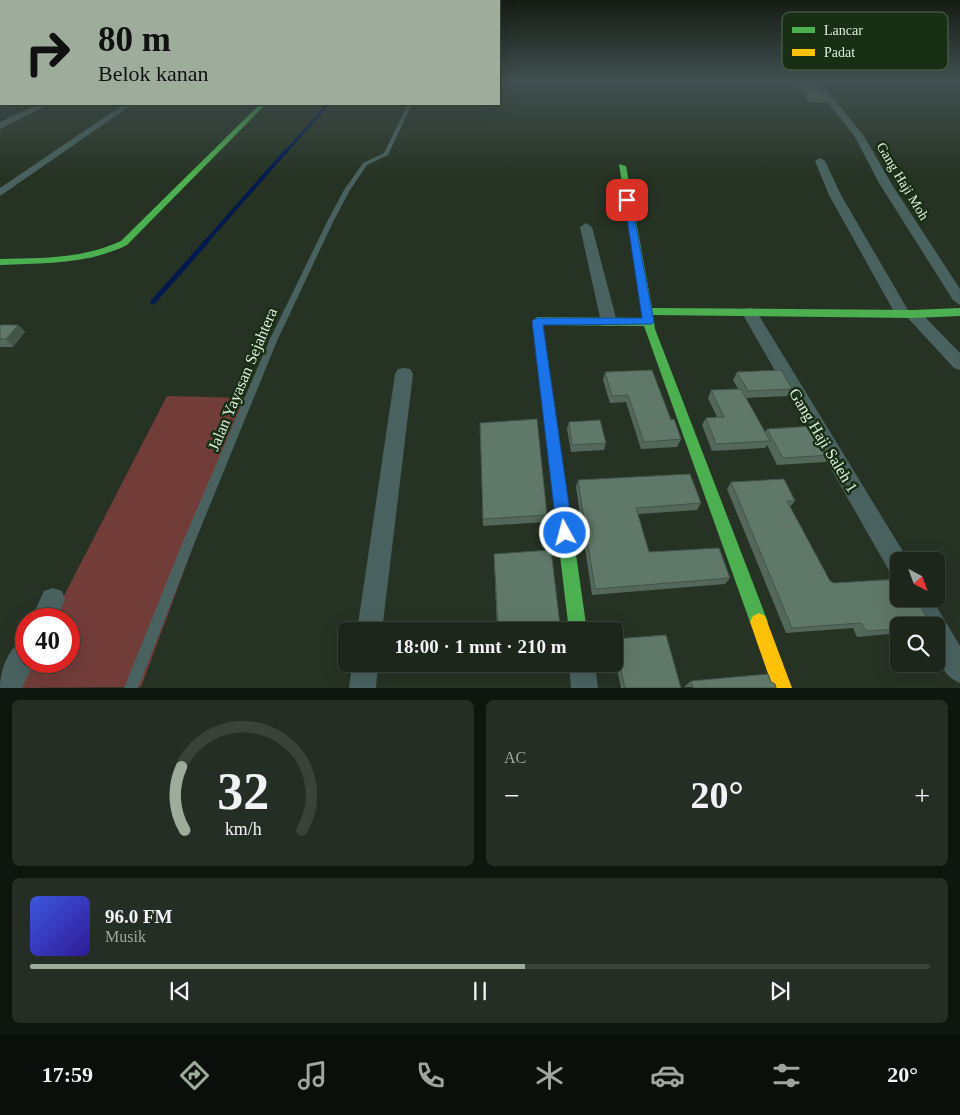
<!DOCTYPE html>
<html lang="id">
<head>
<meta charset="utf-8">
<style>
  body { margin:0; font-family:Georgia,serif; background:#252e24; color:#f1f3f6; height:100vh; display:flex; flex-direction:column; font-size:19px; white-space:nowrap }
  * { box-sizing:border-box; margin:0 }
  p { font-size:16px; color:#a0a5a3 }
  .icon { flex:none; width:28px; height:28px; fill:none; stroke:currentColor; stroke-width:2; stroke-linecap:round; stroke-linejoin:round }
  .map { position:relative; height:688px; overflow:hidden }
  .sheet { display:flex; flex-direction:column; gap:12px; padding:12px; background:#0f150f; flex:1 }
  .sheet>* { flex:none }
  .hud { position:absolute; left:0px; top:0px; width:500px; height:105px; box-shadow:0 5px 20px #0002,0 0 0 1px #3a433a; background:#9eac9c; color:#111; overflow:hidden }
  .needle { width:32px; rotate:139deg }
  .tools { position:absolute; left:890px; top:552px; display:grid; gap:10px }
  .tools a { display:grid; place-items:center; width:55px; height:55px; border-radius:8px; background:#1c261b; box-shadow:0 5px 20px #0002,0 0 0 1px #3a433a; font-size:25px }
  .speed { position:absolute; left:15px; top:608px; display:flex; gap:10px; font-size:25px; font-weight:700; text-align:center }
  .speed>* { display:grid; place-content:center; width:65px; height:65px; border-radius:50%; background:#1c261b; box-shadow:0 5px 20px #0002,0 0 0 1px #3a433a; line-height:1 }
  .speed .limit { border:8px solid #d22; background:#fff; color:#111 }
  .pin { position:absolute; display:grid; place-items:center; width:42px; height:42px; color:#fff; margin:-21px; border-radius:10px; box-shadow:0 2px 8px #0006 }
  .me { position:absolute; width:55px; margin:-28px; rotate:353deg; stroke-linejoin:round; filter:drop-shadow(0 0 4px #0008) }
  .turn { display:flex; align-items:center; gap:18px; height:105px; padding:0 15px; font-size:22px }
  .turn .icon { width:65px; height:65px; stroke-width:2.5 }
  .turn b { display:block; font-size:35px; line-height:42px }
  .big { font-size:38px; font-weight:700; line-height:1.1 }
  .sheet .tile { flex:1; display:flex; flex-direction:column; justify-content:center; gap:8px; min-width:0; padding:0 18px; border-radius:8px; background:#252e24 }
  .sheet .dial { align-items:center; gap:0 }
  .dial svg { height:130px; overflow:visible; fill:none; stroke:#3a433a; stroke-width:7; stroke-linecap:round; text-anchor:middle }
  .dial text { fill:#f1f3f6; stroke:none }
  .song { display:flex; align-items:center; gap:15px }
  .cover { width:60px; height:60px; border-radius:8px; background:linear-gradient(135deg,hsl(230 70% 55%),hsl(250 70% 35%)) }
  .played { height:5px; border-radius:2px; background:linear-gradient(90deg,#9eac9c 55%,#3a433a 55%) }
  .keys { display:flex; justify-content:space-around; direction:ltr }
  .heat { display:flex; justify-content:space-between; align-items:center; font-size:28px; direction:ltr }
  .sheet .tiles { flex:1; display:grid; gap:12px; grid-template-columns:1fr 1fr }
  .tile:last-child { grid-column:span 2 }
  .trip { position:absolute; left:338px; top:622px; width:285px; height:50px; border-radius:8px; background:#1c261b; box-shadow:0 5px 20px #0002,0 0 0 1px #3a433a; font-weight:700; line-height:50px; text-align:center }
  .tab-bar { display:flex; height:80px; justify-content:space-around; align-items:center; background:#0b0f0b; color:#a0a5a3 }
  .tab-bar .icon { width:35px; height:35px }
  .tab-bar .on { color:#9eac9c }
  .tab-bar b { font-size:22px; color:#f1f3f6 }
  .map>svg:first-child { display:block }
</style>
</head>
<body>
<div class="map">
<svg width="960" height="688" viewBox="0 0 960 688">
  <rect width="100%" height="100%" fill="#263324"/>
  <polygon fill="#723c39" points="167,396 248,398 141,687 17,688 31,661 69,661 69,619 52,619"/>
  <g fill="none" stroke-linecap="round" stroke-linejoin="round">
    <polyline stroke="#031a4f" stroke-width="3" points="285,153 328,104"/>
    <polyline stroke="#031a4f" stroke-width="4" points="205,243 286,151"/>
    <polyline stroke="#031a4f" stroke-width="5" points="153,302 207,241"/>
    <polygon fill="#496260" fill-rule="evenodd" points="408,104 412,104 388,155 367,165 350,190 334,220 277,341 194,544 138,688 124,688 182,544 269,341 328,220 344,190 363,163 384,153"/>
    <g fill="#496260" fill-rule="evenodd">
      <rect x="0" y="81" width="1" height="4"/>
      <polygon points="811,81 819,81 864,136 891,183 960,289 960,305 953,300 879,183 855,137"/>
      <polygon points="39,104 50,104 0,129 0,122"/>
      <polygon points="124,104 133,104 0,196 0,188"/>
      <polygon points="820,158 825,161 841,195 908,310 918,310 960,353 960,370 954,368 907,317 897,317 829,195 815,161"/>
      <polygon points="586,223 592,227 617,322 615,326 603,326 601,322 580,227"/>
      <polygon points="750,308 755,309 907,558 909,561 899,561 899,577 891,574 742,313 745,309"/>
      <polygon points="404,368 410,369 413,374 382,631 357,631 395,374 398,369"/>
      <polygon points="53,588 62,591 65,600 56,619 31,619 44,591"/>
      <path d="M906,599H932L960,646V683C937,674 936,648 936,626H920Z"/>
      <path d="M26,638V661H35L22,688H0C0,670 9,645 26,638Z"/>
      <polygon points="352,664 378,664 376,688 349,688"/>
      <polygon points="569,664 595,664 598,688 571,688"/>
    </g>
    <g fill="#4caf50" fill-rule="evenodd">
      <path d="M260,104H266L127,245C86,265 44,263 0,265V259C42,258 82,259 121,241Z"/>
      <polygon points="619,164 626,166 652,308 913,310 960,308 960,316 913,318 653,315 655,329 768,622 765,628 759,631 753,628 750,622 644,326 543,325 587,631 569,631 532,321 537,317 643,318"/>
    </g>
    <polygon fill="#ffc107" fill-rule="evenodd" points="759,613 765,616 792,688 773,688 750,622 753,616"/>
  </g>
  <g fill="#53675a">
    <polygon points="794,81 812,81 827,100 826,103 809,102"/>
    <polygon points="0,325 18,325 25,332 13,347 0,347"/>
    <polygon points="605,372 671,420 681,439 677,447 641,449 626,402 610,403 603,380"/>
    <polygon points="737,372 792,389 787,396 746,398 765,432 767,429 831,455 825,462 777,465 767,445 765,448 712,451 702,425 706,418 717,417 708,398 711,390 738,389 733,380"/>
    <polygon points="569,422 606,443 604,450 571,452 567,429"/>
    <polygon points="480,423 547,515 546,522 483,526"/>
    <polygon points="578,480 701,503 697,510 638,514 649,552 730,578 725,584 592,595 576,487"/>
    <polygon points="731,482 795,501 790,507 830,581 899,626 899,633 857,637 853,628 786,633 727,489"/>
    <polygon points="494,554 560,625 558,630 540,631 497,631"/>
    <polygon points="614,639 681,688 621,688 614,656"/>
    <polygon points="691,681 771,682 776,688 684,687"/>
  </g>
  <polygon fill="#43544a" points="18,325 25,332 13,347 6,339"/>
  <g fill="#607869" stroke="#43544a">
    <polygon points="797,81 812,81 827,100 810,99"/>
    <polygon points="0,325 18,325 6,339 0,339"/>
    <polygon points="652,370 671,420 674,419 681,439 644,442 628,395 612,396 605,372"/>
    <polygon points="781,370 792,389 748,391 737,372"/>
    <polygon points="741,389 770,441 716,444 706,418 724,417 711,390"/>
    <polygon points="537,419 547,515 483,519 480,423"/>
    <polygon points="600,420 606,443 572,445 569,422"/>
    <polygon points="814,426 831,455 783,458 767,429"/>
    <polygon points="690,474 701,503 636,508 649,552 719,548 730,578 595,589 578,480"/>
    <polygon points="784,479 795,501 787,501 830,581 834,583 899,579 899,599 916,599 932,626 899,626 899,629 866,631 861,623 792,628 731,482"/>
    <polygon points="551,550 560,625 498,629 494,554"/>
    <polygon points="666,635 681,688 625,688 614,639"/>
    <polygon points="768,674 771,682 775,684 776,688 693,688 691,681"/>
  </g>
  <linearGradient id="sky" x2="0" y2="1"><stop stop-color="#151c14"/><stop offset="0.46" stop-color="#415050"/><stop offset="1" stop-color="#415050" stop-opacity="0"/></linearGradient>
  <rect width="960" height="177" fill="url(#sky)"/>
  <polygon fill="#1a73e8" stroke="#114b97" points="624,198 631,200 654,322 652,324 543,325 573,533 570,538 565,540 559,538 557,533 532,321 537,318 642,318"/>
  <g text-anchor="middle" stroke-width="5" stroke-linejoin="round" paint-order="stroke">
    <g font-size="14" fill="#deeddc" stroke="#182f15">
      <text transform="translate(903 181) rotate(59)" y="5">Gang Haji Moh</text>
    </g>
    <g font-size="16" fill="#deeddc" stroke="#182f15">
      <text transform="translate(242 379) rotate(-67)" y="6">Jalan Yayasan Sejahtera</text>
      <text transform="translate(824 440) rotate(59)" y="6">Gang Haji Saleh 1</text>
    </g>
  </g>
  <rect x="782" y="12" width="166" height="58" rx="8" fill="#182f15" stroke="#536851" stroke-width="1"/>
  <rect x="792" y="27" width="23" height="6" fill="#4caf50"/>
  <rect x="792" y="49" width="23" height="7" fill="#ffc107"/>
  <g font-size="14" fill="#deeddc">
    <text x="824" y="35">Lancar</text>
    <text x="824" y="57">Padat</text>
  </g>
</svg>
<div class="tools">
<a><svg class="needle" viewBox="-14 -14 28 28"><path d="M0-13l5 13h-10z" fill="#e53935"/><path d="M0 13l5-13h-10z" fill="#a0a5a3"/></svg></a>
<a><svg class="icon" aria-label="search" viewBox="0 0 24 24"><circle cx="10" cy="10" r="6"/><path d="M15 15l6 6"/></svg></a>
</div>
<div class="speed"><div class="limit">40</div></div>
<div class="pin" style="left:627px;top:200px;background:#d93025"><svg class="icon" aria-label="arrive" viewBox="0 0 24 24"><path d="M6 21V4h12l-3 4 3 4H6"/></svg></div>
<svg class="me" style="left:565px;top:533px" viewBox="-20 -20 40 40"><circle r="17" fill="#1a73e8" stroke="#fff" stroke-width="3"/><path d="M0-11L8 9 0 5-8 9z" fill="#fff"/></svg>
<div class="trip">18:00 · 1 mnt · 210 m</div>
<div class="hud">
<div class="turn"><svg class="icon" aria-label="right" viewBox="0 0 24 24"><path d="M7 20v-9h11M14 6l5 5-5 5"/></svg><div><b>80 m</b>Belok kanan</div></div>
</div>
</div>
<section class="sheet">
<div class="tiles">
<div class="tile dial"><svg viewBox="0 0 100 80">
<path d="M14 69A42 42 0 1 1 86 69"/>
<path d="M14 69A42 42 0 0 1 12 30" stroke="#9eac9c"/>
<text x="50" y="56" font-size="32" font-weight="700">32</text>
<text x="50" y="72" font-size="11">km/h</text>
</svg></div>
<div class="tile"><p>AC</p>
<div class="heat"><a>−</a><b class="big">20°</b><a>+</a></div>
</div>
<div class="tile">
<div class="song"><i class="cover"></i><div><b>96.0 FM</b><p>Musik</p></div></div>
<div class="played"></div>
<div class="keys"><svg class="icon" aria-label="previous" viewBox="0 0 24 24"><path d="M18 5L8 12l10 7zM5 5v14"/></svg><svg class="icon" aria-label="pause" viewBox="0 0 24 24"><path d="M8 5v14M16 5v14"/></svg><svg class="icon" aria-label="next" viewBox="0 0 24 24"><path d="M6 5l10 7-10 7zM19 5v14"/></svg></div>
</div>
</div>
</section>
<nav class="tab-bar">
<b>17:59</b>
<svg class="icon on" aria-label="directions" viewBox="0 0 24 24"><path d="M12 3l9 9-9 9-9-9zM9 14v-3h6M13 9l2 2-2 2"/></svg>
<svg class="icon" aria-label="music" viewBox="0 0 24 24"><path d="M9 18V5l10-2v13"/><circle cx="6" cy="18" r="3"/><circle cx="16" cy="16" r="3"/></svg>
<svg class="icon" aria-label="phone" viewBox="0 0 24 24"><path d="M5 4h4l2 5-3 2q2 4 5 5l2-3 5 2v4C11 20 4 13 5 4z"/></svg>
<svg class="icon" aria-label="climate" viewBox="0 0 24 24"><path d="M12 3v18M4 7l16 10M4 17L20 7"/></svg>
<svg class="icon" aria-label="car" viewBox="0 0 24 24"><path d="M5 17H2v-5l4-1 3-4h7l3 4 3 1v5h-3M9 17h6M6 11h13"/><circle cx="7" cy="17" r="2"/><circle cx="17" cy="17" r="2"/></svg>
<svg class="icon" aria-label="filters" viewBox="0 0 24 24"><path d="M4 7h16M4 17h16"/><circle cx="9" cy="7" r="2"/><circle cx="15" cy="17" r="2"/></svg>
<b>20°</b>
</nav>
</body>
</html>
